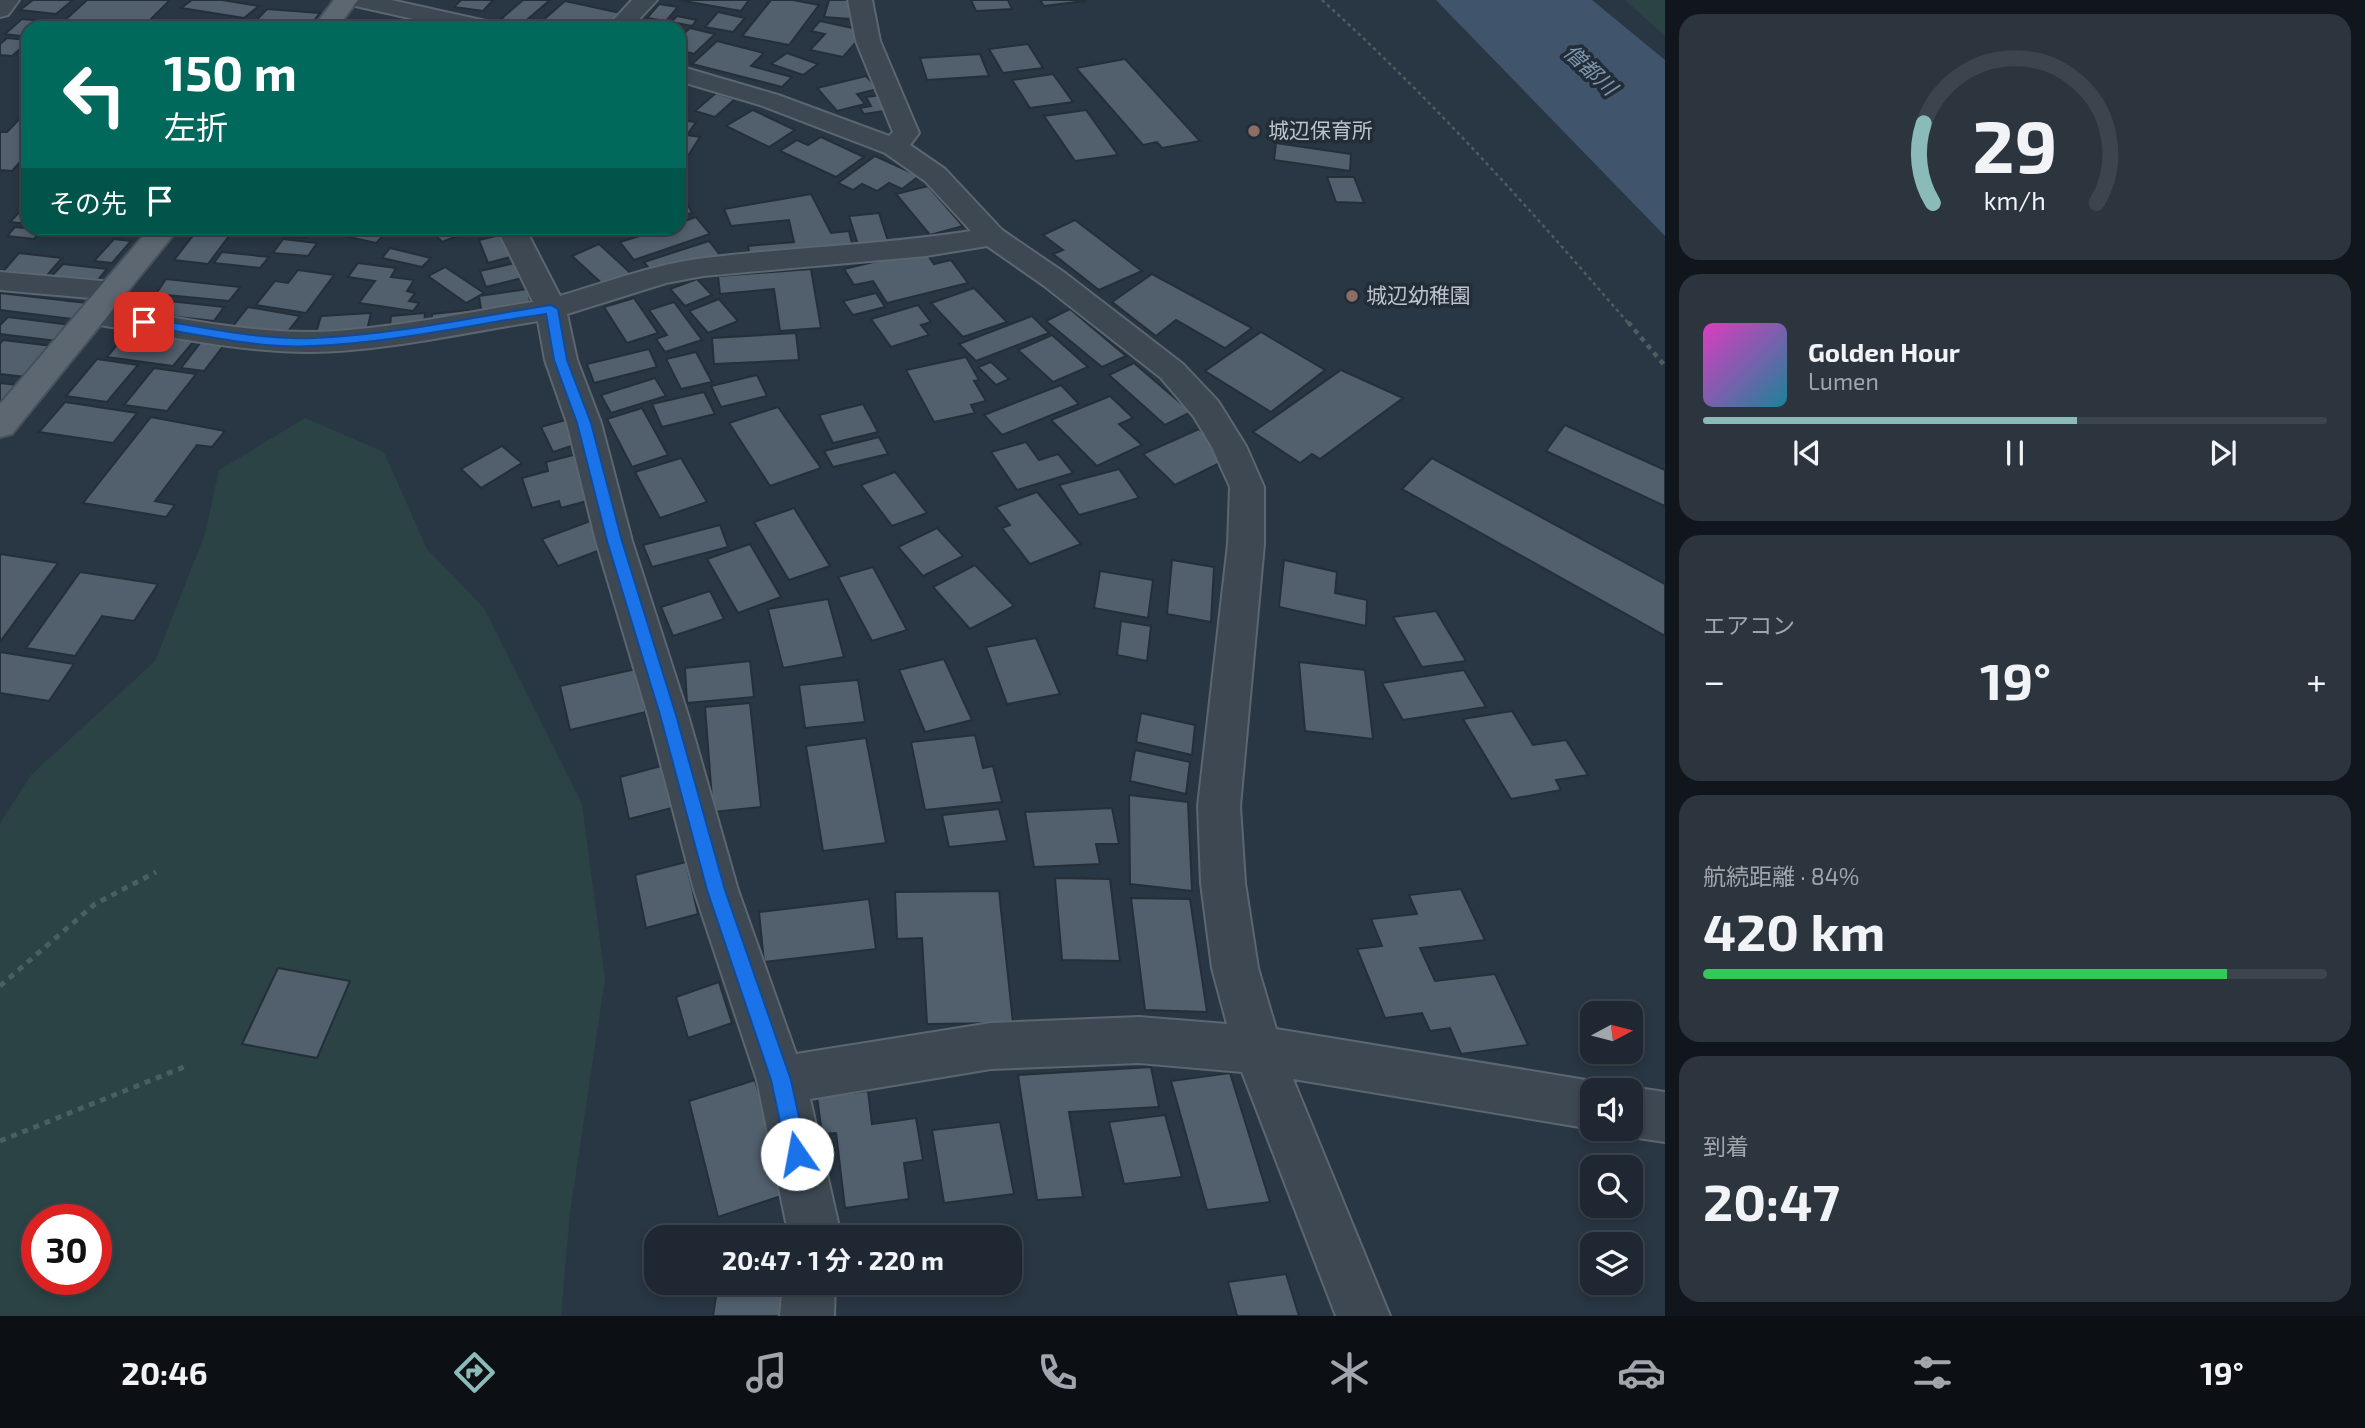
<!DOCTYPE html>
<html lang="ja">
<head>
<meta charset="utf-8">
<style>
  body { margin:0; font-family:"Exo 2","Noto Sans JP",sans-serif; background:#2c343e; color:#f1f3f6; height:100vh; display:flex; flex-direction:column; font-size:26px; white-space:nowrap }
  * { box-sizing:border-box; margin:0 }
  p { font-size:23px; color:#a1a6ac }
  .icon { flex:none; width:38px; height:38px; fill:none; stroke:currentColor; stroke-width:2; stroke-linecap:round; stroke-linejoin:round }
  .map { position:relative; flex:1; overflow:hidden }
  .drawer { display:flex; flex-direction:column; gap:14px; padding:14px; background:#11161c; width:700px }
  .drawer>* { flex:none }
  .banner { position:absolute; left:21px; top:21px; width:665px; height:214px; border-radius:21px; box-shadow:0 4px 10px #0003,0 0 0 2px #3c444d; background:#00695c; color:#fff; overflow:hidden }
  .needle { width:46px; rotate:83deg }
  .buttons { position:absolute; left:1580px; top:1001px; display:grid; gap:14px }
  .buttons a { display:grid; place-items:center; width:63px; height:63px; border-radius:14px; background:#1f2832; box-shadow:0 4px 10px #0003,0 0 0 2px #3c444d; font-size:35px }
  .speed { position:absolute; left:21px; top:1204px; display:flex; gap:14px; font-size:35px; font-weight:700; text-align:center }
  .speed>* { display:grid; place-content:center; width:91px; height:91px; border-radius:50%; background:#1f2832; box-shadow:0 4px 10px #0003,0 0 0 2px #3c444d; line-height:1 }
  .speed .limit { border:10px solid #d22; background:#fff; color:#111 }
  .pin { position:absolute; display:grid; place-items:center; width:60px; height:60px; color:#fff; margin:-30px; border-radius:14px; box-shadow:0 4px 10px #0006 }
  .me { position:absolute; width:77px; margin:-38px; rotate:348deg; stroke-linejoin:round; filter:drop-shadow(0 0 5px #0008) }
  .turn { display:flex; align-items:center; gap:24px; height:147px; padding:0 28px; font-size:32px }
  .turn .icon { width:91px; height:91px; stroke-width:2.5 }
  .turn b { display:block; font-size:49px; line-height:60px }
  .then { display:flex; align-items:center; height:66px; padding:0 28px; background:#0003; gap:14px; font-size:26px }
  .big { font-size:52px; font-weight:700; line-height:1.1 }
  .drawer .widget { flex:1; display:flex; flex-direction:column; justify-content:center; gap:10px; min-width:0; padding:0 24px; border-radius:21px; background:#2c343e }
  .drawer .dial { align-items:center; gap:0 }
  .dial svg { height:182px; overflow:visible; fill:none; stroke:#3c444d; stroke-width:7; stroke-linecap:round; text-anchor:middle }
  .dial text { fill:#f1f3f6; stroke:none }
  .song { display:flex; align-items:center; gap:21px }
  .cover { width:84px; height:84px; border-radius:10px; background:linear-gradient(135deg,hsl(310 70% 55%),hsl(190 70% 35%)) }
  .played { height:7px; border-radius:4px; background:linear-gradient(90deg,#8bbbb9 60%,#3c444d 60%) }
  .keys { display:flex; justify-content:space-around; direction:ltr }
  .heat { display:flex; justify-content:space-between; align-items:center; font-size:38px; direction:ltr }
  .charge { height:10px; border-radius:5px; background:linear-gradient(90deg,#34c759 84%,#3c444d 0) }
  .trip { position:absolute; left:644px; top:1225px; width:378px; height:70px; border-radius:21px; background:#1f2832; box-shadow:0 4px 10px #0003,0 0 0 2px #3c444d; font-weight:700; line-height:70px; text-align:center }
  .tabs { display:flex; height:112px; justify-content:space-around; align-items:center; background:#0c1014; color:#a1a6ac }
  .tabs .icon { width:49px; height:49px }
  .tabs .selected { color:#8bbbb9 }
  .tabs b { font-size:32px; color:#f1f3f6 }
  main { display:flex; flex:1; min-height:0 }
  .map>svg:first-child { display:block }
</style>
</head>
<body>
<main>
<div class="map">
<svg width="1665" height="1316" viewBox="0 0 1665 1316">
  <rect width="100%" height="100%" fill="#293643"/>
  <g fill="#2b4344" fill-rule="evenodd">
    <polygon points="1625,0 1665,0 1665,36"/>
    <path d="M305,418L384,452L427,549L484,608L582,804L605,979L570,1213L561,1316H0V823L31,775L155,661L205,534L219,470ZM37,1220H96V1279H37Z"/>
  </g>
  <polygon fill="#40556b" points="1436,0 1592,0 1665,60 1665,236"/>
  <g fill="#525f6d" stroke="#242f3a" stroke-width="2">
    <polygon points="33,0 73,0 56,14 20,10"/>
    <polygon points="87,0 170,0 142,28 63,22"/>
    <polygon points="192,0 222,0 259,6 244,18 181,8"/>
    <polygon points="461,0 493,0 483,11 454,7"/>
    <polygon points="523,0 550,0 522,24 501,19"/>
    <polygon points="678,0 749,0 741,11"/>
    <polygon points="771,0 793,0 819,5 789,45 742,36"/>
    <polygon points="829,0 855,0 850,19 824,17"/>
    <polygon points="971,0 1008,0 1012,9 976,11"/>
    <polygon points="1040,0 1084,0 1085,1 1044,6"/>
    <polygon points="565,1 630,15 616,28 568,28 541,22"/>
    <polygon points="659,4 678,7 666,21 647,18"/>
    <polygon points="267,9 320,13 308,28 249,28"/>
    <polygon points="718,12 745,18 733,32 705,27"/>
    <polygon points="677,16 697,20 692,26 671,22"/>
    <polygon points="22,19 52,22 46,28 28,28 28,37 5,34"/>
    <polygon points="820,21 866,31 843,57 810,50 825,34 811,31"/>
    <polygon points="690,28 715,34 694,54 679,50 679,38"/>
    <polygon points="7,38 28,40 28,42 12,56 0,55 0,44"/>
    <polygon points="717,41 764,53 751,66 792,77 782,87 692,64"/>
    <polygon points="1028,44 1043,68 1003,73 989,49"/>
    <polygon points="787,53 818,64 803,75 771,64"/>
    <polygon points="980,54 989,76 927,80 920,58"/>
    <polygon points="1125,59 1200,141 1162,148 1157,142 1143,145 1076,68"/>
    <polygon points="1053,74 1073,102 1030,108 1012,80"/>
    <polygon points="866,76 878,89 857,94 865,104 837,111 817,88"/>
    <polygon points="716,93 735,99 715,117 695,111"/>
    <polygon points="882,95 891,110 864,114 860,108 871,106 866,97"/>
    <polygon points="28,110 28,153 12,171 0,170 0,132 7,132"/>
    <polygon points="753,110 795,130 769,147 726,126"/>
    <polygon points="1086,110 1118,155 1075,161 1044,116"/>
    <polygon points="679,120 696,122 687,135 700,137 679,170"/>
    <polygon points="821,137 864,157 836,177 780,151 797,140 808,145"/>
    <polygon points="1276,143 1351,154 1350,171 1274,160"/>
    <polygon points="875,156 919,176 902,189 889,183 877,191 862,184 853,190 838,183"/>
    <polygon points="1327,177 1354,177 1364,203 1336,202"/>
    <polygon points="928,186 963,226 930,235 896,194"/>
    <polygon points="679,187 692,213 679,216"/>
    <polygon points="811,194 831,233 849,231 854,251 751,260 748,246 794,242 789,220 731,226 724,209"/>
    <polygon points="28,203 28,224 10,222"/>
    <polygon points="879,213 889,244 859,248 849,216"/>
    <polygon points="696,217 710,234 634,260 620,242 665,228 679,228 679,223"/>
    <polygon points="1075,220 1142,271 1099,290 1053,254 1063,250 1043,235"/>
    <polygon points="15,227 42,230 34,239 7,236"/>
    <polygon points="61,228 142,228 135,236"/>
    <polygon points="199,228 235,228 208,264 174,260"/>
    <polygon points="274,228 313,228 306,238 269,235"/>
    <polygon points="341,228 391,228 376,243 335,234"/>
    <polygon points="429,228 478,228 442,242"/>
    <polygon points="504,234 514,256 488,263 479,240"/>
    <polygon points="114,239 131,241 112,263 94,261"/>
    <polygon points="283,239 317,243 308,256 273,253"/>
    <polygon points="709,241 720,255 655,276 644,262"/>
    <polygon points="599,244 636,278 609,290 572,256"/>
    <polygon points="390,248 431,258 422,267 382,258"/>
    <polygon points="924,250 934,264 951,260 968,283 887,303 873,281 854,285 844,269"/>
    <polygon points="222,252 269,257 260,268 214,263"/>
    <polygon points="19,253 62,258 43,280 0,275"/>
    <polygon points="358,263 396,268 391,277 414,280 407,291 415,293 409,301 419,303 413,311 359,303 375,281 348,277"/>
    <polygon points="515,263 522,278 486,287 480,271"/>
    <polygon points="63,264 107,269 93,286 48,280"/>
    <polygon points="445,267 484,293 466,303 428,276"/>
    <polygon points="811,269 821,328 780,331 774,289 720,294 718,276"/>
    <polygon points="298,270 334,275 306,313 256,305 275,281 288,283"/>
    <polygon points="1152,274 1252,328 1225,348 1176,320 1156,336 1112,302"/>
    <polygon points="166,279 240,287 229,301 156,294"/>
    <polygon points="697,279 712,295 685,306 670,289"/>
    <polygon points="974,288 1007,322 963,337 931,303"/>
    <polygon points="528,289 531,307 482,315 479,296"/>
    <polygon points="0,293 87,303 72,319 0,310"/>
    <polygon points="876,293 885,307 853,315 843,301"/>
    <polygon points="142,298 224,307 214,321 131,312"/>
    <polygon points="634,298 658,333 627,343 604,307"/>
    <polygon points="719,299 738,321 708,333 689,311"/>
    <polygon points="674,302 702,340 665,352 656,339 667,335 649,310"/>
    <polygon points="918,305 931,322 921,325 929,335 891,347 871,319"/>
    <polygon points="248,307 300,316 285,335 233,326"/>
    <polygon points="1070,309 1126,356 1102,367 1046,321"/>
    <polygon points="468,310 469,317 432,322 432,314"/>
    <polygon points="371,313 367,330 316,333 321,316"/>
    <polygon points="425,313 424,323 390,326 391,316"/>
    <polygon points="1032,316 1049,333 976,361 959,344"/>
    <polygon points="8,317 71,325 57,341 0,334 0,325"/>
    <polygon points="128,331 194,341 173,366 107,357"/>
    <polygon points="1261,332 1325,370 1271,412 1205,371"/>
    <polygon points="796,333 799,360 714,364 712,338"/>
    <polygon points="1052,335 1088,367 1053,382 1018,350"/>
    <polygon points="3,340 52,346 26,377 0,374 0,344"/>
    <polygon points="201,342 224,345 204,371 181,368"/>
    <polygon points="649,349 657,367 594,383 587,364"/>
    <polygon points="696,352 712,382 681,389 666,359"/>
    <polygon points="966,357 979,380 974,381 986,401 971,405 975,413 934,422 906,370"/>
    <polygon points="97,359 138,365 107,402 66,396"/>
    <polygon points="991,362 1009,379 996,385 978,367"/>
    <polygon points="1134,363 1191,412 1165,425 1109,375"/>
    <polygon points="154,368 196,374 167,411 124,405"/>
    <polygon points="1341,370 1403,398 1320,459 1312,454 1300,463 1253,432"/>
    <polygon points="757,375 767,396 721,407 711,386"/>
    <polygon points="655,378 666,396 611,413 601,395"/>
    <polygon points="0,383 18,385 0,406"/>
    <polygon points="1061,385 1079,404 1002,435 984,415"/>
    <polygon points="704,392 715,414 662,427 652,404"/>
    <polygon points="1110,396 1133,418 1119,424 1142,445 1097,466 1051,420"/>
    <polygon points="65,402 137,413 113,443 39,432"/>
    <polygon points="863,404 878,432 833,443 819,415"/>
    <polygon points="778,407 821,468 770,486 729,423"/>
    <polygon points="642,408 668,455 632,467 607,419"/>
    <polygon points="151,417 225,431 212,447 197,445 155,501 175,505 166,517 83,503"/>
    <polygon points="569,419 581,443 553,452 541,427"/>
    <polygon points="1565,425 1665,470 1665,506 1546,451"/>
    <polygon points="1199,429 1213,442 1222,462 1175,485 1143,454"/>
    <polygon points="879,437 888,454 833,467 824,451"/>
    <polygon points="1026,442 1039,460 1058,454 1073,473 1017,490 991,452"/>
    <polygon points="502,446 522,463 481,488 461,469"/>
    <polygon points="577,454 594,499 561,508 559,501 532,508 522,478 548,471 546,462"/>
    <polygon points="681,458 707,502 660,518 635,472"/>
    <polygon points="1432,458 1665,584 1665,636 1402,489"/>
    <polygon points="1119,469 1139,498 1079,515 1059,485"/>
    <polygon points="895,472 927,513 892,526 861,485"/>
    <polygon points="1037,492 1081,544 1030,564 1002,528 1010,525 996,507"/>
    <polygon points="794,508 830,566 789,580 754,522"/>
    <polygon points="593,520 608,547 558,566 542,539"/>
    <polygon points="720,525 728,547 652,567 643,545"/>
    <polygon points="937,528 963,556 923,576 898,547"/>
    <polygon points="750,544 781,597 738,613 707,559"/>
    <polygon points="0,554 58,563 0,642"/>
    <polygon points="1172,560 1214,567 1211,622 1167,614"/>
    <polygon points="1284,560 1337,572 1335,593 1367,600 1366,626 1279,607"/>
    <polygon points="975,565 1014,606 970,629 933,587"/>
    <polygon points="873,567 907,630 872,641 838,577"/>
    <polygon points="1100,571 1153,580 1148,618 1094,608"/>
    <polygon points="80,572 158,584 134,621 102,616 75,656 26,648"/>
    <polygon points="710,591 724,619 673,636 661,607"/>
    <polygon points="828,599 844,657 783,668 768,609"/>
    <polygon points="1436,611 1466,661 1422,667 1393,617"/>
    <polygon points="1121,621 1151,626 1147,661 1117,655"/>
    <polygon points="1036,638 1060,694 1007,704 986,647"/>
    <polygon points="0,652 74,664 49,701 0,693"/>
    <polygon points="944,659 972,720 925,732 899,670"/>
    <polygon points="750,661 754,697 687,703 685,668"/>
    <polygon points="1299,662 1365,670 1373,739 1305,731"/>
    <polygon points="636,669 646,712 570,730 560,686"/>
    <polygon points="1464,670 1486,707 1403,720 1382,683"/>
    <polygon points="858,680 865,722 805,728 799,685"/>
    <polygon points="750,703 761,807 713,812 705,707"/>
    <polygon points="1512,711 1533,745 1566,740 1588,775 1556,780 1561,790 1511,799 1463,719"/>
    <polygon points="1141,713 1195,725 1192,755 1136,742"/>
    <polygon points="975,735 983,768 993,766 1002,802 925,810 911,742"/>
    <polygon points="866,738 886,843 823,851 806,746"/>
    <polygon points="1135,750 1190,762 1186,794 1130,781"/>
    <polygon points="661,766 672,808 629,819 620,777"/>
    <polygon points="1129,795 1188,802 1192,891 1130,884"/>
    <polygon points="1112,808 1119,844 1096,844 1100,864 1034,867 1025,812"/>
    <polygon points="999,809 1007,841 949,847 942,815"/>
    <polygon points="686,862 698,914 646,928 635,875"/>
    <polygon points="1055,878 1110,879 1120,961 1062,960"/>
    <polygon points="1461,889 1485,940 1420,948 1435,981 1495,974 1528,1045 1461,1054 1450,1028 1430,1031 1422,1013 1385,1018 1357,949 1382,946 1371,919 1417,914 1409,895"/>
    <polygon points="999,891 1013,1023 927,1024 922,938 897,939 895,892"/>
    <polygon points="1131,898 1190,899 1207,1012 1145,1010"/>
    <polygon points="869,899 876,949 764,962 759,912"/>
    <polygon points="278,968 350,981 317,1058 242,1044"/>
    <polygon points="719,982 732,1023 688,1038 676,997"/>
    <polygon points="1151,1067 1159,1107 1069,1112 1083,1197 1037,1200 1018,1075"/>
    <polygon points="1230,1073 1270,1202 1207,1210 1171,1081"/>
    <polygon points="755,1080 787,1194 718,1217 689,1101"/>
    <polygon points="868,1091 872,1124 916,1118 923,1160 904,1163 909,1199 845,1208 836,1133 822,1134 817,1097"/>
    <polygon points="1165,1115 1182,1177 1124,1184 1109,1122"/>
    <polygon points="1000,1122 1014,1194 944,1203 932,1130"/>
    <polygon points="1286,1274 1299,1316 1237,1316 1228,1282"/>
    <polygon points="718,1283 792,1283 789,1316 713,1316"/>
  </g>
  <g fill="none" stroke-linecap="round" stroke-linejoin="round">
    <g stroke="#5c6670" stroke-width="4">
      <g id="minor">
        <polygon points="0,0 19,0 8,15 0,17"/>
        <polygon points="347,0 391,0 495,23 499,28 454,28 351,5"/>
        <polygon points="632,0 657,0 631,28 606,28"/>
        <path d="M848,0H872L880,41L919,133L910,145L945,169L1002,230L1065,273L1183,364L1218,401L1246,446L1264,487V544L1240,806L1245,883L1258,968L1276,1029L1592,1081L1610,1090H1592V1129L1293,1079L1390,1316H1336L1242,1072L1139,1063L991,1069L810,1099L839,1227L838,1237H786L787,1227L757,1080L694,890L648,715L596,541L567,423L545,360L538,321C467,332 381,352 310,352C238,352 164,335 93,324L82,321L78,314L82,307L93,304C164,315 238,332 310,332C382,331 461,313 533,302L497,228H525L560,296C607,282 655,264 705,258C794,247 883,245 971,231L925,181L885,153L760,105L679,81V66L778,95L889,136L893,132L856,41ZM987,246L1043,285L1161,378L1194,417L1212,447L1230,487L1228,544L1198,806L1201,883L1212,968L1227,1024L1139,1017L991,1023L796,1054L738,890L688,715L632,541L601,423L577,360L567,314L666,283L703,276L926,256Z"/>
        <polygon points="0,272 113,282 124,284 128,291 124,298 113,300 0,290"/>
        <polygon points="1631,1087 1665,1092 1665,1142 1631,1137 1614,1129 1631,1129 1631,1090 1624,1090"/>
        <polygon points="783,1283 835,1283 834,1316 780,1316"/>
      </g>
    </g>
    <g stroke="#47515c" stroke-width="4">
      <g id="major">
        <polygon points="334,0 358,0 337,28 313,28"/>
        <polygon points="150,228 179,228 12,434 0,437 0,404"/>
      </g>
    </g>
    <path stroke="#495f60" stroke-width="2.5" stroke-dasharray="3.5 3.5" stroke-linecap="butt" d="M1322,0C1433,100 1532,211 1629,324"/>
    <polyline stroke="#495f60" stroke-width="4.5" stroke-dasharray="5 5" stroke-linecap="butt" points="1628,322 1665,366"/>
    <g stroke="#495f60" stroke-width="5" stroke-dasharray="6 6" stroke-linecap="butt">
      <polyline points="0,986 95,904 156,872"/>
      <polyline points="0,1141 189,1065"/>
    </g>
    <use href="#minor" fill="#3d4852" fill-rule="evenodd"/>
    <use href="#major" fill="#5c6772" fill-rule="evenodd"/>
  </g>
  <path fill="#1a73e8" stroke="#114b97" stroke-width="2" d="M551,305L558,309L567,360L591,423L622,541L676,715L725,890L791,1080L807,1154L804,1161L797,1164L790,1161L787,1154L771,1080L707,890L660,715L607,541L577,423L554,360L546,314C469,325 391,343 313,346C257,349 199,334 144,326L137,322L144,318C199,326 257,340 313,338C393,335 473,317 551,305Z"/>
  <g fill="#8d6e63" stroke="#222d38" stroke-width="2.5">
    <circle cx="1254" cy="131" r="7"/>
    <circle cx="1352" cy="296" r="7"/>
  </g>
  <g text-anchor="middle" stroke-width="7" stroke-linejoin="round" paint-order="stroke">
    <g font-size="21" font-style="italic" fill="#7d96ad" stroke="#222d38">
      <text transform="translate(1590 70) rotate(43)" y="7">僧都川</text>
    </g>
    <g font-size="21" fill="#bbc3cc" stroke="#222d38" text-anchor="start">
      <text x="1268" y="138">城辺保育所</text>
      <text x="1366" y="303">城辺幼稚園</text>
    </g>
  </g>
</svg>
<div class="buttons">
<a><svg class="needle" viewBox="-14 -14 28 28"><path d="M0-13l5 13h-10z" fill="#e53935"/><path d="M0 13l5-13h-10z" fill="#a1a6ac"/></svg></a>
<a><svg class="icon" aria-label="sound" viewBox="0 0 24 24"><path d="M4 9h4l5-4v14l-5-4H4zM17 9q2 3 0 6"/></svg></a>
<a><svg class="icon" aria-label="search" viewBox="0 0 24 24"><circle cx="10" cy="10" r="6"/><path d="M15 15l6 6"/></svg></a>
<a><svg class="icon" aria-label="layers" viewBox="0 0 24 24"><path d="M12 4l9 5-9 5-9-5zM3 14l9 5 9-5"/></svg></a>
</div>
<div class="speed"><div class="limit">30</div></div>
<div class="pin" style="left:144px;top:322px;background:#d93025"><svg class="icon" aria-label="arrive" viewBox="0 0 24 24"><path d="M6 21V4h12l-3 4 3 4H6"/></svg></div>
<svg class="me" style="left:797px;top:1154px" viewBox="-20 -20 40 40"><circle r="19" fill="#fff"/><path d="M0-13L10 11 0 6-10 11z" fill="#1a73e8"/></svg>
<div class="trip">20:47 · 1 分 · 220 m</div>
<div class="banner">
<div class="turn"><svg class="icon" aria-label="left" viewBox="0 0 24 24"><path d="M17 20v-9H6M10 6l-5 5 5 5"/></svg><div><b>150 m</b>左折</div></div>
<div class="then">その先<svg class="icon" aria-label="arrive" viewBox="0 0 24 24"><path d="M6 21V4h12l-3 4 3 4H6"/></svg></div>
</div>
</div>
<section class="drawer">
<div class="widget dial"><svg viewBox="0 0 100 80">
<path d="M14 69A42 42 0 1 1 86 69"/>
<path d="M14 69A42 42 0 0 1 10 34" stroke="#8bbbb9"/>
<text x="50" y="56" font-size="32" font-weight="700">29</text>
<text x="50" y="72" font-size="11">km/h</text>
</svg></div>
<div class="widget">
<div class="song"><i class="cover"></i><div><b>Golden Hour</b><p>Lumen</p></div></div>
<div class="played"></div>
<div class="keys"><svg class="icon" aria-label="previous" viewBox="0 0 24 24"><path d="M18 5L8 12l10 7zM5 5v14"/></svg><svg class="icon" aria-label="pause" viewBox="0 0 24 24"><path d="M8 5v14M16 5v14"/></svg><svg class="icon" aria-label="next" viewBox="0 0 24 24"><path d="M6 5l10 7-10 7zM19 5v14"/></svg></div>
</div>
<div class="widget"><p>エアコン</p>
<div class="heat"><a>−</a><b class="big">19°</b><a>+</a></div>
</div>
<div class="widget"><p>航続距離 · 84%</p><b class="big">420 km</b><div class="charge"></div></div>
<div class="widget"><p>到着</p><b class="big">20:47</b></div>
</section>
</main>
<nav class="tabs">
<b>20:46</b>
<svg class="icon selected" aria-label="directions" viewBox="0 0 24 24"><path d="M12 3l9 9-9 9-9-9zM9 14v-3h6M13 9l2 2-2 2"/></svg>
<svg class="icon" aria-label="music" viewBox="0 0 24 24"><path d="M9 18V5l10-2v13"/><circle cx="6" cy="18" r="3"/><circle cx="16" cy="16" r="3"/></svg>
<svg class="icon" aria-label="phone" viewBox="0 0 24 24"><path d="M5 4h4l2 5-3 2q2 4 5 5l2-3 5 2v4C11 20 4 13 5 4z"/></svg>
<svg class="icon" aria-label="climate" viewBox="0 0 24 24"><path d="M12 3v18M4 7l16 10M4 17L20 7"/></svg>
<svg class="icon" aria-label="car" viewBox="0 0 24 24"><path d="M5 17H2v-5l4-1 3-4h7l3 4 3 1v5h-3M9 17h6M6 11h13"/><circle cx="7" cy="17" r="2"/><circle cx="17" cy="17" r="2"/></svg>
<svg class="icon" aria-label="filters" viewBox="0 0 24 24"><path d="M4 7h16M4 17h16"/><circle cx="9" cy="7" r="2"/><circle cx="15" cy="17" r="2"/></svg>
<b>19°</b>
</nav>
</body>
</html>
